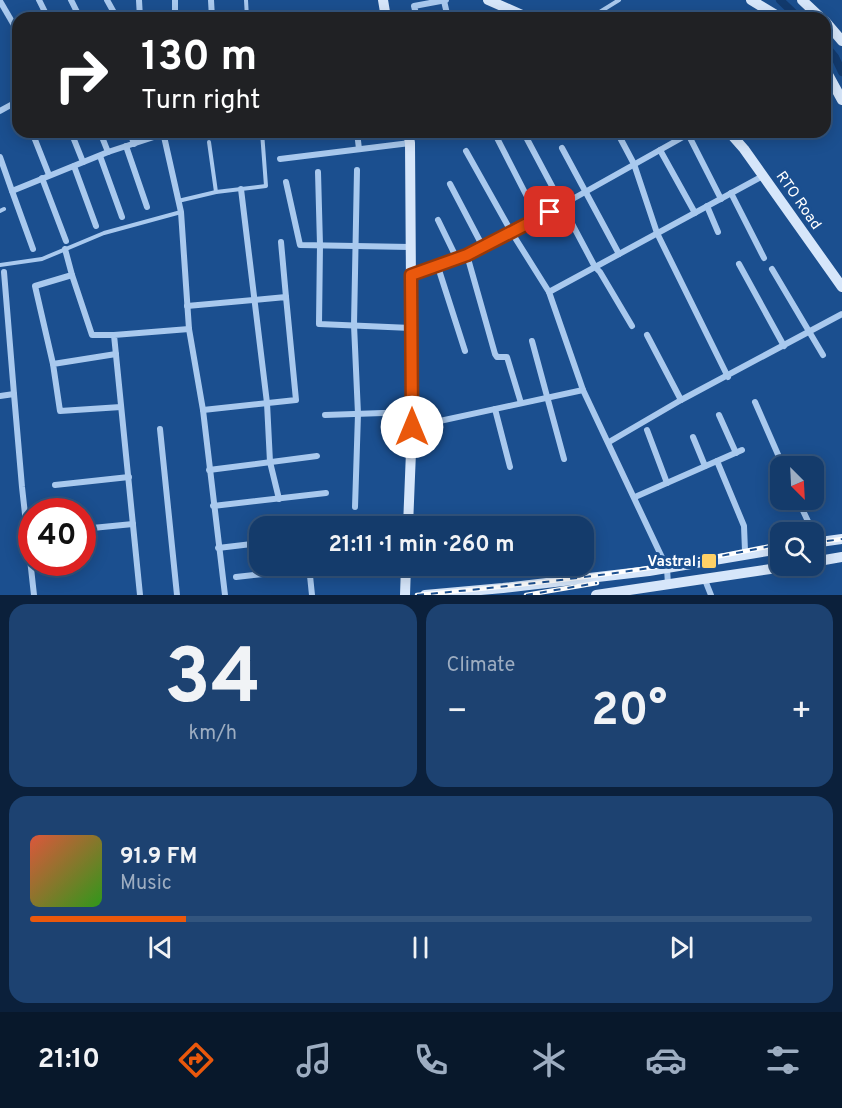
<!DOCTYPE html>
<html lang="en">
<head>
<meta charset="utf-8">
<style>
  body { margin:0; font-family:Overpass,sans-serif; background:#1d4271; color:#f1f3f6; height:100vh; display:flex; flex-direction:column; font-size:22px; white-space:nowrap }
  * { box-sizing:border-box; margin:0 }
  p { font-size:20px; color:#9dadc1 }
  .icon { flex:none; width:33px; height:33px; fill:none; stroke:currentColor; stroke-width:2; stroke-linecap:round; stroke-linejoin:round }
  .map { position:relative; height:595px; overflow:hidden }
  .side { display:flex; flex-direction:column; gap:9px; padding:9px; background:#0b203b; flex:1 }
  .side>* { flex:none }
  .banner { position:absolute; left:12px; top:12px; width:819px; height:126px; border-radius:18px; box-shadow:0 3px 15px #0003,0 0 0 2px #33557e; background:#202124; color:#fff; overflow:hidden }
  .needle { width:39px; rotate:156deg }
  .fabs { position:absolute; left:770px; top:456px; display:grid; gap:12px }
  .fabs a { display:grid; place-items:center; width:54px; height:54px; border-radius:12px; background:#143b6b; box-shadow:0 3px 15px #0003,0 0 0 2px #33557e; font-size:30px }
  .speed { position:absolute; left:18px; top:498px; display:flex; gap:12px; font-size:30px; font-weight:700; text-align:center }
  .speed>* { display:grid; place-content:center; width:78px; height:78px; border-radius:50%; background:#143b6b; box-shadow:0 3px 15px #0003,0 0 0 2px #33557e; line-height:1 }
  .speed .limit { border:9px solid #d22; background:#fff; color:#111 }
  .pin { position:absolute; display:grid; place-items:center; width:51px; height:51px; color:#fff; margin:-26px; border-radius:12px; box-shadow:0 3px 9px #0006 }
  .me { position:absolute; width:66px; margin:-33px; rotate:0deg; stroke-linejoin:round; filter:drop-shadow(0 0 4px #0008) }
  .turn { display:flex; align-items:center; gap:21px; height:126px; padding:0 30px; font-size:27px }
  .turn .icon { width:78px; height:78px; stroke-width:2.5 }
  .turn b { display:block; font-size:42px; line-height:51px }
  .big { font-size:45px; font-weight:700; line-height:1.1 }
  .side .widget { flex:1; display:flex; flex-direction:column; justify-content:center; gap:9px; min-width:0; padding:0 21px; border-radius:18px; background:#1d4271 }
  .side .dial { align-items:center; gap:0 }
  .dial b { font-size:78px; line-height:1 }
  .song { display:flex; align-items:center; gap:18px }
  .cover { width:72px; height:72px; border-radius:9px; background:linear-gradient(135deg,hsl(10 70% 55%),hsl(110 70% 35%)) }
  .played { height:6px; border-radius:3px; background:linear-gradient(90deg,#ea580c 20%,#33557e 20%) }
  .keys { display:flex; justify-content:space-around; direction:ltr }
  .heat { display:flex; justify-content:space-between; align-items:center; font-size:33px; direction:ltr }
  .side .tiles { flex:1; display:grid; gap:9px; grid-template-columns:1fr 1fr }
  .widget:last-child { grid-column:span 2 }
  .trip { position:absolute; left:249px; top:516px; width:345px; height:60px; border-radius:18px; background:#143b6b; box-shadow:0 3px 15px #0003,0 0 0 2px #33557e; font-weight:700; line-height:60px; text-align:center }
  .tab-bar { display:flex; height:96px; justify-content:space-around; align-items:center; background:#08182b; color:#9dadc1 }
  .tab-bar .icon { width:42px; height:42px }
  .tab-bar .current { color:#ea580c }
  .tab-bar b { font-size:27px; color:#f1f3f6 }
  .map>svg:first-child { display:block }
</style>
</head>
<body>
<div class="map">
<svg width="842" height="595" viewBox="0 0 842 595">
  <rect width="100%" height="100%" fill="#1b4f8f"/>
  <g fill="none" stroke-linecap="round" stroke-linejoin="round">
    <g stroke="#123a6d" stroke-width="8">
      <polyline points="780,0 799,18"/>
      <polyline points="825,45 835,57 842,72"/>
    </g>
    <g stroke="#a9c9ee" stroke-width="4">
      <polyline points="246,0 247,18"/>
      <polyline points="590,18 619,0"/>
      <polyline points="209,142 216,192"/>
      <polyline points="178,201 216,192 266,186 262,132"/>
      <polyline points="0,211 4,209"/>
      <polyline points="0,265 42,259 104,233 181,212"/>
    </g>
    <g stroke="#a9c9ee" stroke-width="6">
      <polyline points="39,0 48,18"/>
      <polyline points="71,0 80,18"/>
      <polyline points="107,0 117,18"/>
      <polyline points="139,0 140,18"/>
      <polyline points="175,0 175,18"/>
      <polyline points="211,0 212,18"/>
      <polyline points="0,1 18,32"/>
      <polyline points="444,1 448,18"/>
      <polyline points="373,18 386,17"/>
      <polyline points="417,18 414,6 446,0"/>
      <polyline points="0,111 18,101"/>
      <polyline points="32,132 49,175"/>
      <polyline points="71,132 83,162"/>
      <polyline points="100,132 108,152"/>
      <polyline points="130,132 134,144"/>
      <polyline points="163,132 181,212 189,329 203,410 225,595"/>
      <polyline points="357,132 359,149"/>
      <polyline points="617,132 634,164 657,233 728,377"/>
      <polyline points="688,134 721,199"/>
      <polyline points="408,135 417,132"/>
      <polyline points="497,138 538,218"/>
      <polyline points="527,139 595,267 600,272 632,326"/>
      <polyline points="126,146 147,207"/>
      <polyline points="562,148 619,254"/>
      <polyline points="660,150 695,213"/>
      <polyline points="466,151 512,233 549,292 583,390 667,568 668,585"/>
      <polyline points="100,156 122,217"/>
      <polyline points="0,157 12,191"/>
      <polyline points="280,159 410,143"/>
      <polyline points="74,166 96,226"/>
      <polyline points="318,172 320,245 319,324 411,328"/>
      <polyline points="42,178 66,241"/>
      <polyline points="286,182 300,245 410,247"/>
      <polyline points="450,184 483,247"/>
      <polyline points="241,189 267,403 270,462 279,499"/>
      <polyline points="731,193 764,258"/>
      <polyline points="707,206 718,232"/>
      <polyline points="438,220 457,259"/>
      <polyline points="281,242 286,297"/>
      <polyline points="33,249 12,191 108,152 163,134"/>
      <polyline points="467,255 495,354 497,357 507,357 521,403"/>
      <polyline points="739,264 784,346"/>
      <polyline points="438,267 465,351"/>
      <polyline points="772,269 823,355"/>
      <polyline points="4,272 14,394"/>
      <polyline points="72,275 92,335 114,335"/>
      <polyline points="411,275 467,255 512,233 692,132"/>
      <polyline points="549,292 763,176"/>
      <polyline points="187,306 286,297 296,400 203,410"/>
      <polyline points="647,335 681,400"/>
      <polyline points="532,341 564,459"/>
      <polyline points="116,354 53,364 60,411 121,407"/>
      <polyline points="53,364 35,286 72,275 65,249"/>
      <polyline points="0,396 14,394 22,487 34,595"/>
      <polyline points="755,402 783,466"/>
      <polyline points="495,409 510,467"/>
      <polyline points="325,415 412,412"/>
      <polyline points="719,415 736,453"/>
      <polyline points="412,427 583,390"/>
      <polyline points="160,429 177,595"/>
      <polyline points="647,430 667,483"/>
      <polyline points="693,437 705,466"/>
      <polyline points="609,442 681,400 842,314"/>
      <polyline points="717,461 744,526 745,551"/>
      <polyline points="209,470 317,456"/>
      <polyline points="55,485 129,477"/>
      <polyline points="635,497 742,450"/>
      <polyline points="798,500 813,532"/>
      <polyline points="213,506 326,493"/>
      <polyline points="355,507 358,414 354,325 357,170"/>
      <polyline points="82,529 133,524"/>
      <polyline points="218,548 260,543"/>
      <polyline points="309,566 312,595"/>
      <polyline points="236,577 309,569"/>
      <polyline points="705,580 711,595"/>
      <polyline points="140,595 114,335 189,329"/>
    </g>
    <g stroke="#d6e6fa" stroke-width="10">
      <polyline points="383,0 386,18"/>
      <polyline points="488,0 529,18"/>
      <polyline points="751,0 781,18"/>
      <polyline points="802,0 821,18"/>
      <polyline points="825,21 842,41"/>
      <polyline points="825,69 842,100"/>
      <polyline points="408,132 410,143 412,427 408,526"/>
      <polyline points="729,132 744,149 842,287"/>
      <polyline points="813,543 842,539"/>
      <polyline points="813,562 842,557"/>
      <polyline points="405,595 406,566"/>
      <polyline points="425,595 503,588 649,571 780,549"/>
      <polyline points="596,595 791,566"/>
    </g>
    <g stroke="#fff" stroke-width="4.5">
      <g id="rail">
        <polyline points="813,543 842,539"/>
        <path d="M417,595C538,584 661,570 780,544"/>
        <polyline points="526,595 597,583"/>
      </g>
    </g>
    <use href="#rail" stroke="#1b4f8f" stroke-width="2" stroke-dasharray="7" stroke-linecap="butt"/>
  </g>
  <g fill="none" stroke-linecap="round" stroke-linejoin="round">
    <g stroke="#983908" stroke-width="15">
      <polyline id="route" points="412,427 411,275 467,255 550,212"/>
    </g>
    <use href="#route" stroke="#ea580c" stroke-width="10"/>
  </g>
  <rect fill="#ffd166" stroke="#1b4f8f" stroke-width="2" x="701" y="553" width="16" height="16" rx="3"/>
  <g text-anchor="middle" stroke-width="6" stroke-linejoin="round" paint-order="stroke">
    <g font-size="15" fill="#fff" stroke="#1b4f8f">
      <text transform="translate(799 200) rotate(55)" y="5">RTO Road</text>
    </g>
    <g font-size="15" font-weight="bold" fill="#fff" stroke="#1b4f8f" text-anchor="end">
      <text x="696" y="566">Vastral</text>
    </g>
  </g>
</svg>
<div class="fabs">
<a><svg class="needle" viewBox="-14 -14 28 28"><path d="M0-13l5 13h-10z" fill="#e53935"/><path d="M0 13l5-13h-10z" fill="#9dadc1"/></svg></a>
<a><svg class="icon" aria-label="search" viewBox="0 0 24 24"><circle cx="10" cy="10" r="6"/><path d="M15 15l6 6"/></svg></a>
</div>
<div class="speed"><div class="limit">40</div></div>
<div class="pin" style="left:550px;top:212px;background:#d93025"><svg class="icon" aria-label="arrive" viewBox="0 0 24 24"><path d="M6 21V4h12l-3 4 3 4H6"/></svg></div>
<svg class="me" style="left:412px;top:427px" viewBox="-20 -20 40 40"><circle r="19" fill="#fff"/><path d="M0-13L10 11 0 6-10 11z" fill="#ea580c"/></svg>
<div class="trip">21:11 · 1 min · 260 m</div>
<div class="banner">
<div class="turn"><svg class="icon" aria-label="right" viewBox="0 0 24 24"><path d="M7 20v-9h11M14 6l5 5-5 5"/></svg><div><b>130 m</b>Turn right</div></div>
</div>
</div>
<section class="side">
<div class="tiles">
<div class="widget dial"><b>34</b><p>km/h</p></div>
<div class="widget"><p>Climate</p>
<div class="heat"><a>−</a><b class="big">20°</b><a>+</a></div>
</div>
<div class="widget">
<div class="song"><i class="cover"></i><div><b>91.9 FM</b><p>Music</p></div></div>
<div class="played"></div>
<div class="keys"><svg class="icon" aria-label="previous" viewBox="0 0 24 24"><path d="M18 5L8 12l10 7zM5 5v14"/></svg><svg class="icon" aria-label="pause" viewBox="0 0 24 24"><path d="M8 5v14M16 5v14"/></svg><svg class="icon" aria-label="next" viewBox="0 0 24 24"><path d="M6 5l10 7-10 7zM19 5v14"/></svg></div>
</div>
</div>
</section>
<nav class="tab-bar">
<b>21:10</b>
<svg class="icon current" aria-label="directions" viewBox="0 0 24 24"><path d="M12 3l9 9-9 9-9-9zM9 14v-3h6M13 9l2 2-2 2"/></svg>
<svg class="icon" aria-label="music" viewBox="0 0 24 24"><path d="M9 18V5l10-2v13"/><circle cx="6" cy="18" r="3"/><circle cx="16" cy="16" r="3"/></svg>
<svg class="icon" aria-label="phone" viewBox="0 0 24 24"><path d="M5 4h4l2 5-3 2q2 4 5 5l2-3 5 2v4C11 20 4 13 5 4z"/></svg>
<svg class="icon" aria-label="climate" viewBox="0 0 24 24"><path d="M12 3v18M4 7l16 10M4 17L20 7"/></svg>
<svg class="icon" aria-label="car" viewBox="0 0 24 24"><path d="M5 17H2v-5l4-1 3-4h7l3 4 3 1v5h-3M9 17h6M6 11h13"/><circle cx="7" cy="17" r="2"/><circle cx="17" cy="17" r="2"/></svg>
<svg class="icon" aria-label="filters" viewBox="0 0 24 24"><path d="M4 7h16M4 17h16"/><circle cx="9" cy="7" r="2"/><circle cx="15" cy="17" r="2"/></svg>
</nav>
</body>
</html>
